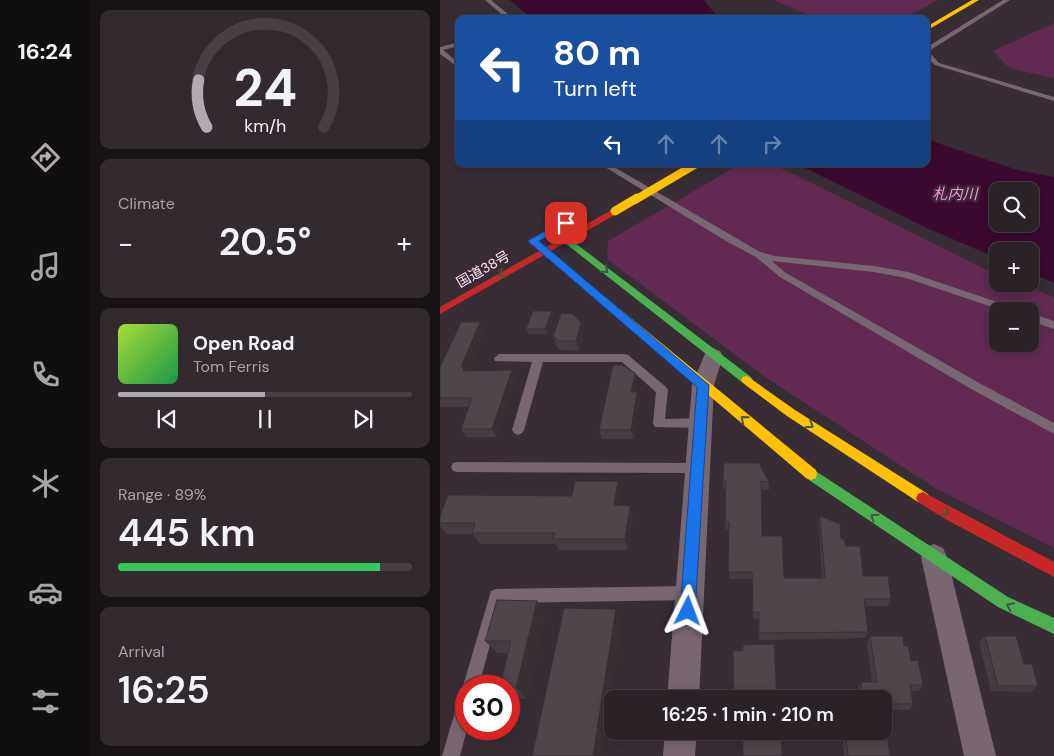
<!DOCTYPE html>
<html lang="en">
<head>
<meta charset="utf-8">
<style>
  body { margin:0; font-family:"DM Sans","Noto Sans JP",sans-serif; background:#322a2f; color:#f1f3f6; height:100vh; display:flex; flex-direction:column; font-size:19px; white-space:nowrap }
  * { box-sizing:border-box; margin:0 }
  p { font-size:16px; color:#a5a4a7 }
  .icon { flex:none; width:28px; height:28px; fill:none; stroke:currentColor; stroke-width:2; stroke-linecap:round; stroke-linejoin:round }
  .map { position:relative; flex:1; overflow:hidden }
  .panel { display:flex; flex-direction:column; gap:10px; padding:10px; background:#171315; width:350px }
  .panel>* { flex:none }
  .guide { position:absolute; left:15px; top:15px; width:475px; height:152px; border-radius:10px; box-shadow:0 2px 12px #0003,0 0 0 1px #463f44; background:#1a4fa0; color:#fff; overflow:hidden }
  .tools { position:absolute; left:549px; top:182px; display:grid; gap:10px }
  .tools a { display:grid; place-items:center; width:50px; height:50px; border-radius:10px; background:#2a2227; box-shadow:0 2px 12px #0003,0 0 0 1px #463f44; font-size:25px }
  .speed { position:absolute; left:15px; top:675px; display:flex; gap:10px; font-size:25px; font-weight:700; text-align:center }
  .speed>* { display:grid; place-content:center; width:65px; height:65px; border-radius:50%; background:#2a2227; box-shadow:0 2px 12px #0003,0 0 0 1px #463f44; line-height:1 }
  .speed .limit { border:8px solid #d22; background:#fff; color:#111 }
  .pin { position:absolute; display:grid; place-items:center; width:42px; height:42px; color:#fff; margin:-21px; border-radius:10px; box-shadow:0 2px 8px #0006 }
  .me { position:absolute; width:55px; margin:-28px; rotate:3deg; stroke-linejoin:round; filter:drop-shadow(0 0 4px #0008) }
  .turn { display:flex; align-items:center; gap:18px; height:105px; padding:0 15px; font-size:22px }
  .turn .icon { width:65px; height:65px; stroke-width:2.5 }
  .turn b { display:block; font-size:35px; line-height:42px }
  .lanes { display:flex; align-items:center; height:48px; padding:0 15px; background:#0003; justify-content:center; gap:25px; direction:ltr }
  .lanes .off { opacity:.35 }
  .big { font-size:38px; font-weight:600; line-height:1.1 }
  .panel .tile { flex:1; display:flex; flex-direction:column; justify-content:center; gap:8px; min-width:0; padding:0 18px; border-radius:10px; background:#322a2f }
  .panel .dial { align-items:center; gap:0 }
  .dial svg { height:130px; overflow:visible; fill:none; stroke:#463f44; stroke-width:7; stroke-linecap:round; text-anchor:middle }
  .dial text { fill:#f1f3f6; stroke:none }
  .song { display:flex; align-items:center; gap:15px }
  .cover { width:60px; height:60px; border-radius:8px; background:linear-gradient(135deg,hsl(80 70% 55%),hsl(140 70% 35%)) }
  .played { height:5px; border-radius:2px; background:linear-gradient(90deg,#b4a8b0 50%,#463f44 50%) }
  .keys { display:flex; justify-content:space-around; direction:ltr }
  .heat { display:flex; justify-content:space-between; align-items:center; font-size:28px; direction:ltr }
  .charge { height:8px; border-radius:4px; background:linear-gradient(90deg,#34c759 89%,#463f44 0) }
  .trip { position:absolute; left:164px; top:690px; width:288px; height:50px; border-radius:10px; background:#2a2227; box-shadow:0 2px 12px #0003,0 0 0 1px #463f44; font-weight:600; line-height:50px; text-align:center }
  main { display:flex; flex:1; min-height:0 }
  .tabs { display:flex; flex-direction:column; width:90px; justify-content:space-around; align-items:center; background:#110e10; color:#a5a4a7 }
  .tabs .icon { width:35px; height:35px }
  .tabs .on { color:#b4a8b0 }
  .tabs b { font-size:22px; color:#f1f3f6 }
  .map>svg:first-child { display:block }
</style>
</head>
<body>
<main>
<nav class="tabs">
<b>16:24</b>
<svg class="icon on" aria-label="directions" viewBox="0 0 24 24"><path d="M12 3l9 9-9 9-9-9zM9 14v-3h6M13 9l2 2-2 2"/></svg>
<svg class="icon" aria-label="music" viewBox="0 0 24 24"><path d="M9 18V5l10-2v13"/><circle cx="6" cy="18" r="3"/><circle cx="16" cy="16" r="3"/></svg>
<svg class="icon" aria-label="phone" viewBox="0 0 24 24"><path d="M5 4h4l2 5-3 2q2 4 5 5l2-3 5 2v4C11 20 4 13 5 4z"/></svg>
<svg class="icon" aria-label="climate" viewBox="0 0 24 24"><path d="M12 3v18M4 7l16 10M4 17L20 7"/></svg>
<svg class="icon" aria-label="car" viewBox="0 0 24 24"><path d="M5 17H2v-5l4-1 3-4h7l3 4 3 1v5h-3M9 17h6M6 11h13"/><circle cx="7" cy="17" r="2"/><circle cx="17" cy="17" r="2"/></svg>
<svg class="icon" aria-label="filters" viewBox="0 0 24 24"><path d="M4 7h16M4 17h16"/><circle cx="9" cy="7" r="2"/><circle cx="15" cy="17" r="2"/></svg>
</nav>
<section class="panel">
<div class="tile dial"><svg viewBox="0 0 100 80">
<path d="M14 69A42 42 0 1 1 86 69"/>
<path d="M14 69A42 42 0 0 1 9 40" stroke="#b4a8b0"/>
<text x="50" y="56" font-size="32" font-weight="700">24</text>
<text x="50" y="72" font-size="11">km/h</text>
</svg></div>
<div class="tile"><p>Climate</p>
<div class="heat"><a>−</a><b class="big">20.5°</b><a>+</a></div>
</div>
<div class="tile">
<div class="song"><i class="cover"></i><div><b>Open Road</b><p>Tom Ferris</p></div></div>
<div class="played"></div>
<div class="keys"><svg class="icon" aria-label="previous" viewBox="0 0 24 24"><path d="M18 5L8 12l10 7zM5 5v14"/></svg><svg class="icon" aria-label="pause" viewBox="0 0 24 24"><path d="M8 5v14M16 5v14"/></svg><svg class="icon" aria-label="next" viewBox="0 0 24 24"><path d="M6 5l10 7-10 7zM19 5v14"/></svg></div>
</div>
<div class="tile"><p>Range · 89%</p><b class="big">445 km</b><div class="charge"></div></div>
<div class="tile"><p>Arrival</p><b class="big">16:25</b></div>
</section>
<div class="map">
<svg width="614" height="756" viewBox="0 0 614 756">
  <rect width="100%" height="100%" fill="#382d34"/>
  <g fill="#622a51" fill-rule="evenodd">
    <polygon points="334,0 498,0 463,19 376,19"/>
    <polygon points="614,23 614,78 573,69 566,65 553,51"/>
    <path d="M300,164H333L557,275L558,284H580L614,297V548L495,488L321,374L167,259L168,241ZM558,311H590V344H558Z"/>
  </g>
  <g fill="#3c092f" fill-rule="evenodd">
    <polygon points="70,0 264,0 279,19 92,19"/>
    <path d="M486,139L577,170L614,177V283L590,272V251H558L557,258L489,229L357,164H486ZM558,191H590V224H558Z"/>
  </g>
  <g fill="none" stroke-linecap="round" stroke-linejoin="round">
    <g fill="#786771" fill-rule="evenodd">
      <polygon points="45,0 51,0 74,19 67,19"/>
      <polygon points="563,0 570,0 492,49 490,53 499,63 614,97 614,101 495,65 486,57 487,47"/>
      <polygon points="19,42 19,46 3,50 19,63 19,68 0,54 0,47"/>
      <polygon points="160,164 169,164 320,252 335,256 434,266 468,272 578,309 579,311 564,311 466,278 434,272 332,261 346,273 541,384 614,423 614,434 533,390 340,277 316,257 286,241"/>
      <polygon points="590,313 614,321 614,329 590,321"/>
      <polygon points="59,354 184,354 188,355 226,387 228,390 225,419 260,418 264,420 266,423 264,426 260,428 215,427 213,424 216,392 182,362 103,362 84,430 82,433 78,435 74,433 72,430 92,362 55,361 54,358"/>
      <polygon points="17,462 257,463 261,464 263,468 261,472 257,473 17,472 13,471 11,467 13,463"/>
      <polygon points="249,586 254,588 256,593 254,598 249,600 61,603 39,686 26,686 25,692 23,686 51,591 56,589"/>
      <polygon points="26,694 27,729 20,756 2,756 18,702 20,696"/>
    </g>
    <g fill="#786771" fill-rule="evenodd">
      <polygon points="273,348 280,351 283,356 274,385 259,699 227,699 252,385 266,351"/>
      <polygon points="494,544 503,548 507,557 556,756 524,756 481,557 485,548"/>
      <polygon points="225,731 257,731 255,756 223,756"/>
    </g>
    <g fill="#4caf50" fill-rule="evenodd">
      <polygon points="114,227 311,377 313,380 311,383 303,383 111,232 111,228"/>
      <polygon points="371,468 568,597 614,618 614,634 558,607 366,478 365,474 366,470"/>
    </g>
    <g fill="#ffc107" fill-rule="evenodd">
      <polygon points="532,0 539,0 486,31 486,27"/>
      <polygon points="93,238 376,470 377,474 376,478 371,480 366,478 90,243 90,239"/>
      <polygon points="307,376 355,410 488,494 490,498 488,502 483,504 478,502 347,416 303,383 301,380 303,377"/>
    </g>
    <g fill="#c62828" fill-rule="evenodd">
      <polygon points="175,208 179,211 178,213 0,314 0,307"/>
      <polygon points="483,492 614,562 614,577 507,520 478,502 476,498 478,494"/>
    </g>
    <polyline stroke="#ffc107" stroke-width="8" points="195,200 256,164"/>
    <polyline stroke="#ffc107" stroke-width="9" points="175,211 197,198"/>
  </g>
  <g fill="#443c40">
    <polygon points="112,311 113,316 107,334 88,334 86,329"/>
    <polygon points="44,331 28,371 76,379 57,437 26,437 21,429 29,407 0,407 0,367"/>
    <polygon points="143,333 139,351 119,350 118,347 117,347 113,337"/>
    <polygon points="195,373 197,382 195,392 199,402 194,439 162,439 159,430"/>
    <polygon points="283,481 329,482 329,490 321,490 322,536 344,578 382,578 379,524 380,516 401,539 406,546 423,576 451,599 448,606 424,606 428,632 425,638 319,640 318,619 313,619 312,579 289,579 289,529 285,529 286,489 283,489"/>
    <polygon points="182,493 180,505 190,506 193,517 188,550 119,550 116,544 40,544 33,534 6,534 0,526 0,516 132,496"/>
    <polygon points="106,614 87,699 71,698 69,697 68,653 57,653 45,641"/>
    <polygon points="430,636 464,646 483,685 478,691 471,691 473,704 469,710 444,710 450,756 404,756 402,731 442,731 442,699 419,699 418,688 421,682 432,682 427,643"/>
    <polygon points="545,636 598,686 590,692 551,691 539,642"/>
  </g>
  <g fill="#373134">
    <polygon points="112,311 113,316 107,334 105,329"/>
    <polygon points="40,322 44,331 27,373 27,380 21,367"/>
    <polygon points="141,323 143,333 139,351 136,341"/>
    <polygon points="72,370 76,379 57,437 52,429"/>
    <polygon points="195,373 197,382 193,402 191,392"/>
    <polygon points="197,392 199,402 194,439 191,430"/>
    <polygon points="178,481 182,493 178,517 174,505"/>
    <polygon points="190,506 193,517 188,550 185,539"/>
    <polygon points="97,601 106,614 87,699 76,688"/>
    <polygon points="176,609 182,622 162,756 153,756"/>
  </g>
  <g fill="#4f464b" stroke="#373134">
    <polygon points="93,311 112,311 105,329 86,329"/>
    <polygon points="121,313 133,314 141,323 136,341 116,341 117,338 113,337"/>
    <polygon points="21,322 40,322 21,367 24,367 23,371 72,370 52,429 21,429 32,398 0,398 0,367"/>
    <polygon points="173,365 182,365 195,373 191,392 197,392 191,430 159,430"/>
    <polygon points="284,463 319,463 329,482 321,481 322,536 342,536 344,578 385,578 380,516 400,524 401,539 404,539 406,546 420,546 423,576 448,576 451,599 424,599 428,632 319,633 319,612 313,612 312,572 288,572 289,522 285,522 286,481 283,481"/>
    <polygon points="135,481 178,481 174,505 190,506 185,539 113,539 115,533 32,533 35,523 0,523 0,516 8,495 132,496"/>
    <polygon points="57,600 97,601 76,688 69,688 69,686 60,686 71,641 45,641"/>
    <polygon points="124,608 176,609 153,756 92,756"/>
    <polygon points="430,636 463,636 464,646 468,646 471,661 478,660 483,685 470,685 473,704 443,704 450,756 408,756 405,731 442,731 442,699 423,699 421,682 437,682"/>
    <polygon points="545,636 576,636 584,664 592,664 598,686 558,686"/>
    <polygon points="334,644 337,699 294,699 293,651 303,651 303,645"/>
    <polygon points="303,731 341,731 342,756 303,756"/>
  </g>
  <defs><path id="oneway-chevron" d="M-2-3.5L2.5 0L-2 3.5" fill="none" stroke-width="1.6" stroke-linecap="round" stroke-linejoin="round" transform="scale(1.25)"/></defs>
  <g stroke="#42573e">
    <use href="#oneway-chevron" transform="translate(165 270) rotate(39)"/>
    <use href="#oneway-chevron" transform="translate(62 274) rotate(151)"/>
    <use href="#oneway-chevron" transform="translate(304 419) rotate(-141)"/>
    <use href="#oneway-chevron" transform="translate(370 425) rotate(33)"/>
    <use href="#oneway-chevron" transform="translate(506 512) rotate(32)"/>
    <use href="#oneway-chevron" transform="translate(434 517) rotate(-146)"/>
    <use href="#oneway-chevron" transform="translate(570 606) rotate(-154)"/>
  </g>
  <polygon fill="#1a73e8" stroke="#114b97" points="122,221 126,221 130,223 99,241 269,385 255,611 253,616 248,619 243,616 240,611 257,387 88,241"/>
  <g text-anchor="middle" stroke-width="5" stroke-linejoin="round" paint-order="stroke">
    <g font-size="14" fill="#f7eaf2" stroke="#3d2835">
      <text transform="translate(43 269) rotate(-30)" y="5">国道38号</text>
    </g>
    <g font-size="15" font-style="italic" fill="#ff95dc" stroke="#3d2835">
      <text x="515" y="199">札内川</text>
    </g>
  </g>
</svg>
<div class="tools">
<a><svg class="icon" aria-label="search" viewBox="0 0 24 24"><circle cx="10" cy="10" r="6"/><path d="M15 15l6 6"/></svg></a>
<a>+</a>
<a>−</a>
</div>
<div class="speed"><div class="limit">30</div></div>
<div class="pin" style="left:126px;top:223px;background:#d93025"><svg class="icon" aria-label="arrive" viewBox="0 0 24 24"><path d="M6 21V4h12l-3 4 3 4H6"/></svg></div>
<svg class="me" style="left:248px;top:611px" viewBox="-20 -20 40 40"><path d="M0-17L14 15 0 8-14 15z" fill="#1a73e8" stroke="#fff" stroke-width="4"/></svg>
<div class="trip">16:25 · 1 min · 210 m</div>
<div class="guide">
<div class="turn"><svg class="icon" aria-label="left" viewBox="0 0 24 24"><path d="M17 20v-9H6M10 6l-5 5 5 5"/></svg><div><b>80 m</b>Turn left</div></div>
<div class="lanes"><svg class="icon" aria-label="left" viewBox="0 0 24 24"><path d="M17 20v-9H6M10 6l-5 5 5 5"/></svg><svg class="icon off" aria-label="ahead" viewBox="0 0 24 24"><path d="M12 20V5M6 11l6-6 6 6"/></svg><svg class="icon off" aria-label="ahead" viewBox="0 0 24 24"><path d="M12 20V5M6 11l6-6 6 6"/></svg><svg class="icon off" aria-label="right" viewBox="0 0 24 24"><path d="M7 20v-9h11M14 6l5 5-5 5"/></svg></div>
</div>
</div>
</main>
</body>
</html>
